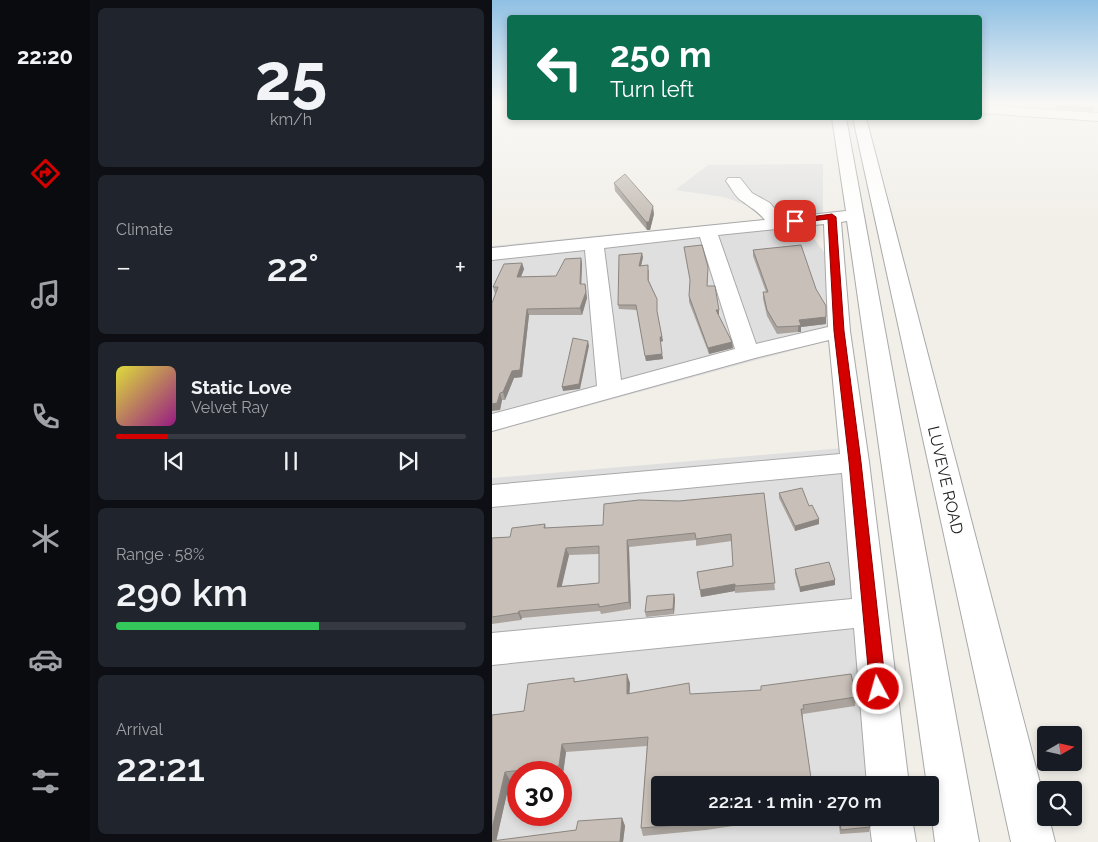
<!DOCTYPE html>
<html lang="en">
<head>
<meta charset="utf-8">
<style>
  body { margin:0; font-family:Raleway,sans-serif; background:#20242c; color:#f1f3f6; height:100vh; display:flex; flex-direction:column; font-size:19px; white-space:nowrap }
  * { box-sizing:border-box; margin:0 }
  p { font-size:16px; color:#9ea1a6 }
  .icon { flex:none; width:28px; height:28px; fill:none; stroke:currentColor; stroke-width:2; stroke-linecap:round; stroke-linejoin:round }
  .map { position:relative; flex:1; overflow:hidden }
  .sheet { display:flex; flex-direction:column; gap:8px; padding:8px; background:#0d0f14; width:402px }
  .sheet>* { flex:none }
  .guide { position:absolute; left:15px; top:15px; width:475px; height:105px; border-radius:5px; box-shadow:0 2px 8px #0003; background:#0b6e4f; color:#fff; overflow:hidden }
  .needle { width:32px; rotate:81deg }
  .fabs { position:absolute; left:545px; top:726px; display:grid; gap:10px }
  .fabs a { display:grid; place-items:center; width:45px; height:45px; border-radius:5px; background:#171b24; box-shadow:0 2px 8px #0003; font-size:25px }
  .speed { position:absolute; left:15px; top:761px; display:flex; gap:10px; font-size:25px; font-weight:700; text-align:center }
  .speed>* { display:grid; place-content:center; width:65px; height:65px; border-radius:50%; background:#171b24; box-shadow:0 2px 8px #0003; line-height:1 }
  .speed .limit { border:8px solid #d22; background:#fff; color:#111 }
  .pin { position:absolute; display:grid; place-items:center; width:42px; height:42px; color:#fff; margin:-21px; border-radius:10px; box-shadow:0 2px 8px #0006 }
  .me { position:absolute; width:55px; margin:-28px; rotate:354deg; stroke-linejoin:round; filter:drop-shadow(0 0 4px #0008) }
  .turn { display:flex; align-items:center; gap:18px; height:105px; padding:0 20px; font-size:22px }
  .turn .icon { width:65px; height:65px; stroke-width:2.5 }
  .turn b { display:block; font-size:35px; line-height:42px }
  .big { font-size:38px; font-weight:600; line-height:1.1 }
  .sheet .card { flex:1; display:flex; flex-direction:column; justify-content:center; gap:8px; min-width:0; padding:0 18px; border-radius:8px; background:#20242c }
  .sheet .dial { align-items:center; gap:0 }
  .dial b { font-size:65px; line-height:1 }
  .song { display:flex; align-items:center; gap:15px }
  .cover { width:60px; height:60px; border-radius:8px; background:linear-gradient(135deg,hsl(60 70% 55%),hsl(310 70% 35%)) }
  .played { height:5px; border-radius:2px; background:linear-gradient(90deg,#d40000 15%,#363941 15%) }
  .keys { display:flex; justify-content:space-around; direction:ltr }
  .heat { display:flex; justify-content:space-between; align-items:center; font-size:28px; direction:ltr }
  .charge { height:8px; border-radius:4px; background:linear-gradient(90deg,#34c759 58%,#363941 0) }
  .trip { position:absolute; left:159px; top:776px; width:288px; height:50px; border-radius:5px; background:#171b24; box-shadow:0 2px 8px #0003; font-weight:600; line-height:50px; text-align:center }
  main { display:flex; flex:1; min-height:0 }
  .tabs { display:flex; flex-direction:column; width:90px; justify-content:space-around; align-items:center; background:#090b0e; color:#9ea1a6 }
  .tabs .icon { width:35px; height:35px }
  .tabs .active { color:#d40000 }
  .tabs b { font-size:22px; color:#f1f3f6 }
  .map>svg:first-child { display:block }
</style>
</head>
<body>
<main>
<nav class="tabs">
<b>22:20</b>
<svg class="icon active" aria-label="directions" viewBox="0 0 24 24"><path d="M12 3l9 9-9 9-9-9zM9 14v-3h6M13 9l2 2-2 2"/></svg>
<svg class="icon" aria-label="music" viewBox="0 0 24 24"><path d="M9 18V5l10-2v13"/><circle cx="6" cy="18" r="3"/><circle cx="16" cy="16" r="3"/></svg>
<svg class="icon" aria-label="phone" viewBox="0 0 24 24"><path d="M5 4h4l2 5-3 2q2 4 5 5l2-3 5 2v4C11 20 4 13 5 4z"/></svg>
<svg class="icon" aria-label="climate" viewBox="0 0 24 24"><path d="M12 3v18M4 7l16 10M4 17L20 7"/></svg>
<svg class="icon" aria-label="car" viewBox="0 0 24 24"><path d="M5 17H2v-5l4-1 3-4h7l3 4 3 1v5h-3M9 17h6M6 11h13"/><circle cx="7" cy="17" r="2"/><circle cx="17" cy="17" r="2"/></svg>
<svg class="icon" aria-label="filters" viewBox="0 0 24 24"><path d="M4 7h16M4 17h16"/><circle cx="9" cy="7" r="2"/><circle cx="15" cy="17" r="2"/></svg>
</nav>
<section class="sheet">
<div class="card dial"><b>25</b><p>km/h</p></div>
<div class="card"><p>Climate</p>
<div class="heat"><a>−</a><b class="big">22°</b><a>+</a></div>
</div>
<div class="card">
<div class="song"><i class="cover"></i><div><b>Static Love</b><p>Velvet Ray</p></div></div>
<div class="played"></div>
<div class="keys"><svg class="icon" aria-label="previous" viewBox="0 0 24 24"><path d="M18 5L8 12l10 7zM5 5v14"/></svg><svg class="icon" aria-label="pause" viewBox="0 0 24 24"><path d="M8 5v14M16 5v14"/></svg><svg class="icon" aria-label="next" viewBox="0 0 24 24"><path d="M6 5l10 7-10 7zM19 5v14"/></svg></div>
</div>
<div class="card"><p>Range · 58%</p><b class="big">290 km</b><div class="charge"></div></div>
<div class="card"><p>Arrival</p><b class="big">22:21</b></div>
</section>
<div class="map">
<svg width="606" height="842" viewBox="0 0 606 842">
  <rect width="100%" height="100%" fill="#f2efe9"/>
  <g fill="#e0dfdf" fill-rule="evenodd">
    <polygon points="488,103 605,103 605,116 488,108"/>
    <polygon points="305,216 347,272 357,335 0,432 0,246"/>
    <path d="M375,446L414,785H168V818H418L420,842H0V478ZM26,772H69V815H26Z"/>
  </g>
  <polygon fill="#e2e2e2" points="331,164 331,215 269,217 259,207 232,197 183,190 216,165"/>
  <g fill="none" stroke-linecap="round" stroke-linejoin="round">
    <g stroke="#a9a9a9" stroke-width="2">
      <g id="minor">
        <polygon points="488,105 606,113 606,121 488,113"/>
        <path d="M340,118H354L487,842H443L438,804V785H435L355,221L349,222L358,331L377,462L417,785H375L362,628L0,665V633L360,599L350,473L0,507V485L348,454L337,340L263,358L0,431V414L105,386L93,250L0,260V248L273,220C266,211 259,208 250,201C243,197 239,187 234,181L236,178H248L260,193L278,203L290,218L354,211ZM332,224L336,327L264,344L226,235ZM208,237L243,349L129,380L112,248Z"/>
        <polygon points="361,118 374,118 554,806 554,818 557,818 563,842 519,842"/>
        <polygon points="377,818 420,818 424,842 380,842"/>
      </g>
    </g>
    <use href="#minor" fill="#fff" fill-rule="evenodd"/>
  </g>
  <g fill="#aba49e" fill-rule="evenodd">
    <polygon points="494,103 529,103 529,105"/>
    <polygon points="565,103 602,108 601,111 564,108"/>
    <polygon points="122,183 162,214 158,230 155,230 123,191"/>
    <polygon points="261,250 324,289 334,317 334,324 309,327 309,332 306,332 285,334 275,316 271,299 271,292 274,292 261,256"/>
    <polygon points="151,257 149,266 157,270 157,281 165,299 165,314 171,341 168,342 171,359 154,361 145,310 127,309 126,305"/>
    <polygon points="89,258 90,264 89,284 93,284 95,298 90,315 37,315 30,377 22,378 13,400 10,400 8,410 3,294 1,287 30,263 32,269 29,277 64,276"/>
    <polygon points="216,272 215,286 227,310 227,315 226,315 240,342 241,348 217,354 197,302 197,296"/>
    <path d="M272,493L283,590L243,593V591L209,597L205,572L241,566L240,541L204,546V540L137,547L139,609L109,614L108,611L30,618L29,620L0,624V538L18,537L53,524L54,528L111,525L187,501ZM107,554V583L69,586L77,555Z"/>
    <polygon points="287,493 327,519 327,524 303,531 287,498"/>
    <polygon points="303,569 343,585 308,592 303,574"/>
    <polygon points="182,594 183,599 182,614 154,617 153,612"/>
    <polygon points="83,681 138,683 137,694 198,694 364,697 363,706 311,714 311,718 168,818 314,818 276,823 276,821 214,830 151,836 149,828 155,746 74,752 71,774 69,774 69,772 26,772 26,779 18,780 4,841 84,830 130,818 133,826 131,842 0,842 0,715 32,711"/>
    <polygon points="346,818 377,818 378,827 377,832 348,834"/>
  </g>
  <g fill="#8b8681">
    <polygon points="161,206 162,214 158,230 155,230 154,222"/>
    <polygon points="150,253 151,257 148,270 147,266"/>
    <polygon points="89,258 90,264 89,291 88,284"/>
    <polygon points="30,263 32,269 26,284 25,277"/>
    <polygon points="93,284 95,298 90,315 88,308"/>
    <polygon points="35,309 37,315 30,377 22,378 13,400 11,392"/>
    <polygon points="224,310 227,310 227,315 224,316"/>
    <polygon points="334,317 334,324 309,327 309,332 306,332 306,326 307,320"/>
    <polygon points="168,337 170,337 171,341 168,342"/>
    <polygon points="96,341 97,346 88,389 71,391 70,387"/>
    <polygon points="240,342 241,348 217,354 216,348"/>
    <polygon points="170,354 171,359 154,361 153,356"/>
    <polygon points="8,393 10,400 8,410 0,411 0,404"/>
    <polygon points="327,519 327,524 303,531 303,526"/>
    <polygon points="135,540 137,547 139,609 137,602"/>
    <polygon points="74,548 77,555 68,594 65,587"/>
    <polygon points="343,580 343,585 308,592 308,587"/>
    <polygon points="243,584 243,591 209,597 208,590"/>
    <polygon points="182,594 183,599 182,614 181,609"/>
    <polygon points="27,611 30,618 29,620 26,613"/>
    <polygon points="135,674 138,683 137,703 135,694"/>
    <polygon points="70,744 74,752 71,774 67,766"/>
    <polygon points="13,772 18,780 4,842 0,842 0,829"/>
    <polygon points="130,818 133,826 131,842 128,842"/>
  </g>
  <g fill="#c7bfb8" stroke="#8b8681" fill-rule="evenodd">
    <polygon points="565,103 601,103 602,108 565,105"/>
    <polygon points="133,174 161,206 157,222 154,222 122,183"/>
    <polygon points="210,245 216,267 215,286 223,286 227,310 224,310 240,342 216,348 197,296 198,280 192,247"/>
    <polygon points="309,245 324,289 334,306 334,317 307,320 309,325 306,326 285,327 275,310 271,292 276,292 261,250"/>
    <polygon points="150,253 147,266 156,265 156,280 165,299 165,311 170,337 168,337 170,354 153,356 144,305 126,305 127,255"/>
    <polygon points="89,258 88,284 93,284 94,292 88,308 35,309 28,370 20,371 11,392 8,393 5,403 0,404 0,303 6,287 1,287 12,264 30,263 25,277 64,276 73,259"/>
    <polygon points="81,338 96,341 87,384 70,387"/>
    <polygon points="310,488 317,506 320,505 327,519 303,526 287,493"/>
    <path d="M272,493L283,583L243,586V584L208,590L205,572L241,566L239,534L204,539L203,533L135,540L137,602L107,607V604L27,611L26,613L0,617V538L18,537L20,528L53,524L52,528L111,525L112,504L147,500L187,501ZM107,546V583L65,587L74,548Z"/>
    <polygon points="337,562 343,580 308,587 303,569"/>
    <polygon points="182,594 181,609 153,612 155,596"/>
    <polygon points="135,674 135,694 197,683 198,694 269,690 269,686 359,674 364,697 311,705 312,709 309,709 320,785 168,785 168,818 246,818 213,823 149,828 156,737 70,744 67,766 13,772 0,829 0,715 32,711 36,684 82,678 82,682"/>
    <polygon points="130,818 128,842 0,842 0,841 84,830 86,821"/>
    <polygon points="347,818 377,818 378,827 349,830"/>
  </g>
  <linearGradient id="sky" x2="0" y2="1"><stop stop-color="#8fc0e4"/><stop offset="0.47" stop-color="#f9f8f5"/><stop offset="1" stop-color="#f9f8f5" stop-opacity="0"/></linearGradient>
  <rect width="606" height="221" fill="url(#sky)"/>
  <polygon fill="#d40000" stroke="#8a0000" points="340,214 344,217 352,331 369,462 394,689 392,694 386,697 380,694 378,689 357,462 342,331 336,219 303,223 299,221 303,219"/>
  <g text-anchor="middle" stroke-width="4" stroke-linejoin="round" paint-order="stroke">
    <g font-size="16" fill="#222" stroke="#fff">
      <text transform="translate(454 480) rotate(77)" y="6">LUVEVE ROAD</text>
    </g>
  </g>
</svg>
<div class="fabs">
<a><svg class="needle" viewBox="-14 -14 28 28"><path d="M0-13l5 13h-10z" fill="#e53935"/><path d="M0 13l5-13h-10z" fill="#9ea1a6"/></svg></a>
<a><svg class="icon" aria-label="search" viewBox="0 0 24 24"><circle cx="10" cy="10" r="6"/><path d="M15 15l6 6"/></svg></a>
</div>
<div class="speed"><div class="limit">30</div></div>
<div class="pin" style="left:303px;top:221px;background:#d93025"><svg class="icon" aria-label="arrive" viewBox="0 0 24 24"><path d="M6 21V4h12l-3 4 3 4H6"/></svg></div>
<svg class="me" style="left:386px;top:689px" viewBox="-20 -20 40 40"><circle r="17" fill="#d40000" stroke="#fff" stroke-width="3"/><path d="M0-11L8 9 0 5-8 9z" fill="#fff"/></svg>
<div class="trip">22:21 · 1 min · 270 m</div>
<div class="guide">
<div class="turn"><svg class="icon" aria-label="left" viewBox="0 0 24 24"><path d="M17 20v-9H6M10 6l-5 5 5 5"/></svg><div><b>250 m</b>Turn left</div></div>
</div>
</div>
</main>
</body>
</html>
